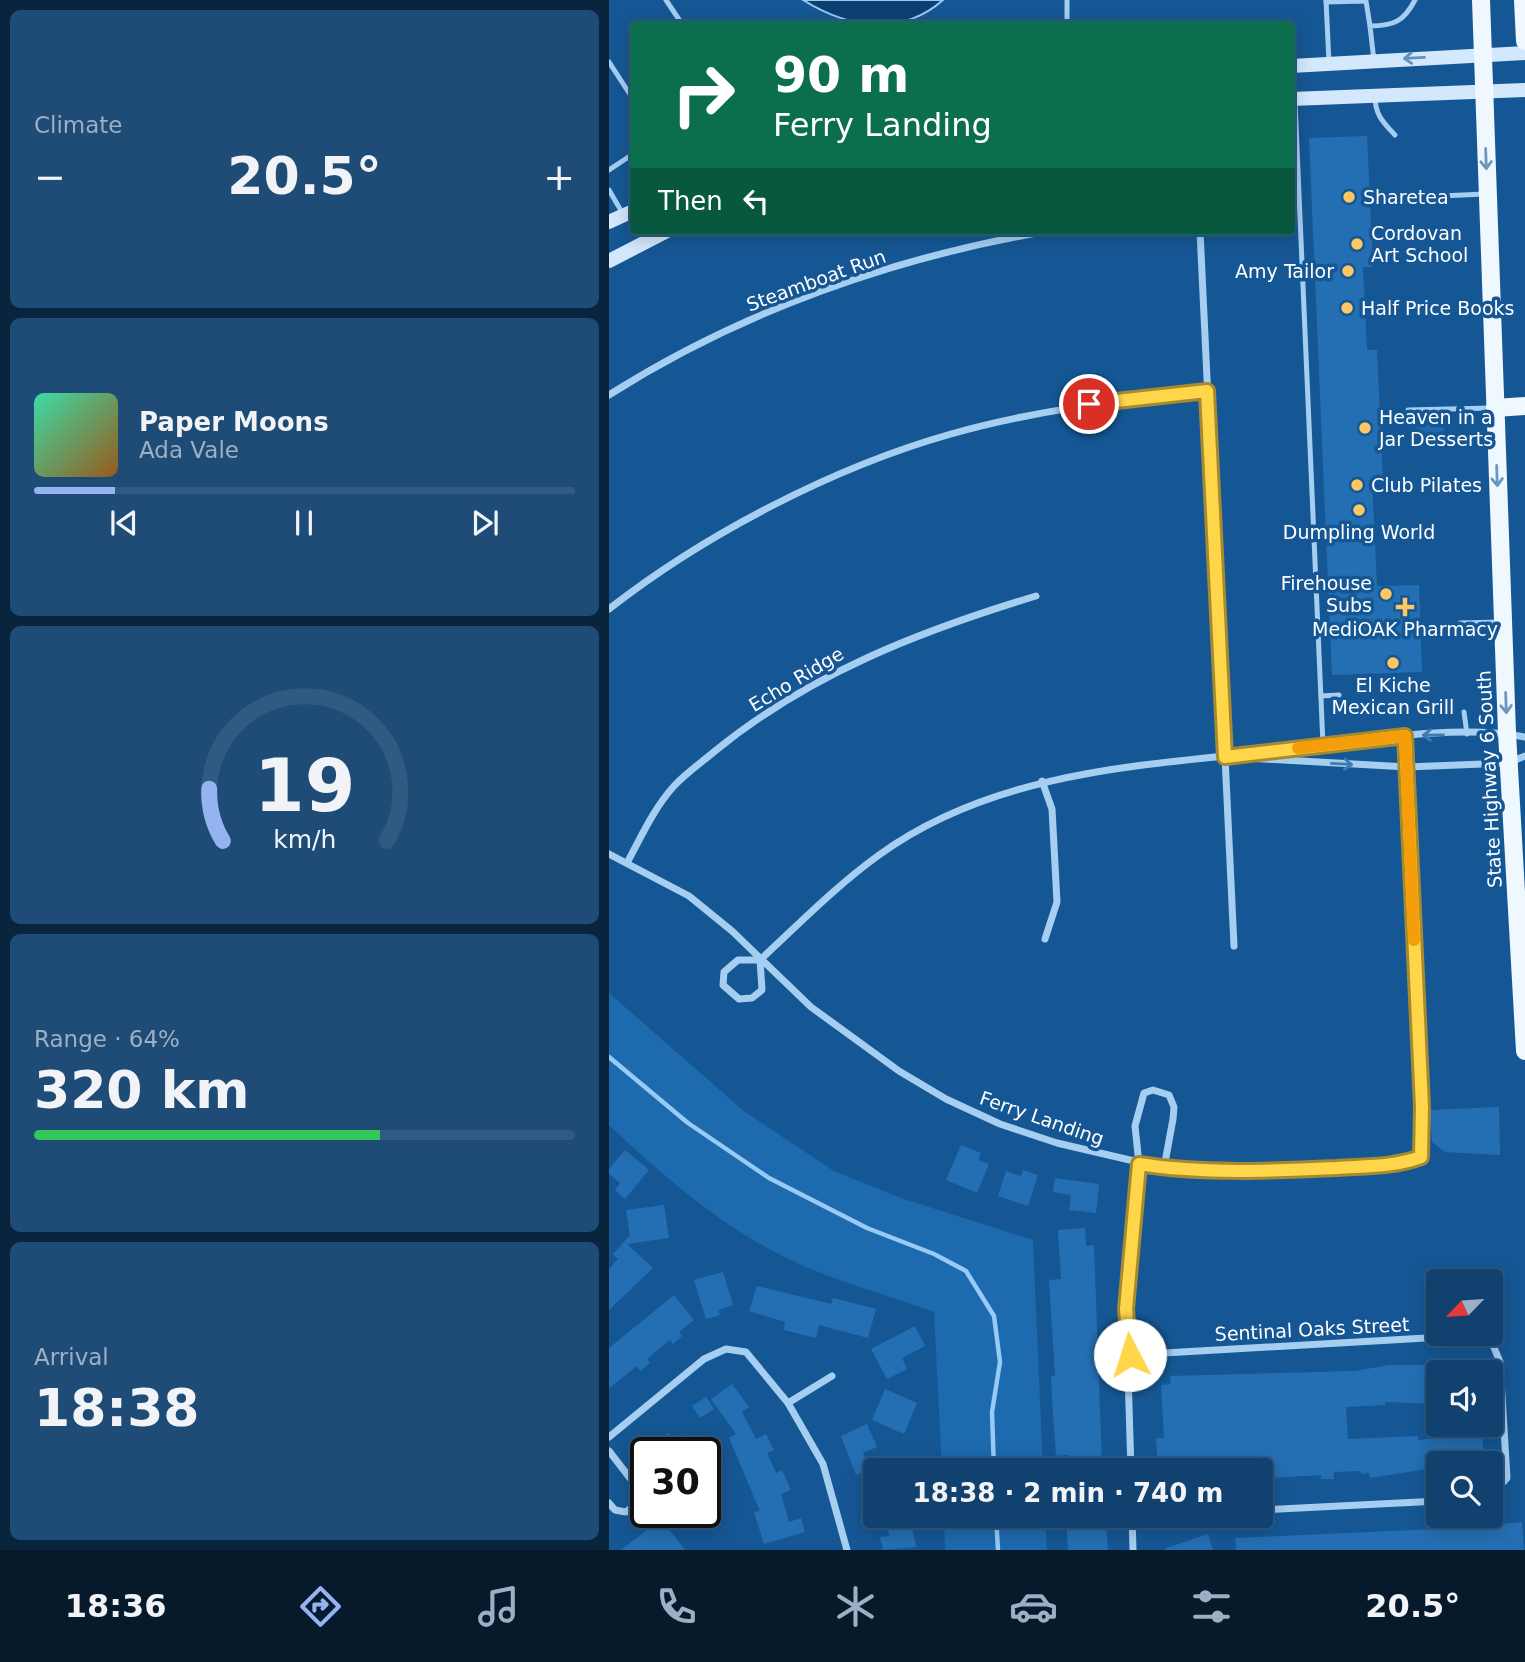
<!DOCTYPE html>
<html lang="en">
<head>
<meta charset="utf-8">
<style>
  body { margin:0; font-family:"DejaVu Sans",sans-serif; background:#1e4c77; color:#f1f3f6; height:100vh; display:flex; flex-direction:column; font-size:26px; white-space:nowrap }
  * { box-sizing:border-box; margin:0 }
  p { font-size:23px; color:#9cafc3 }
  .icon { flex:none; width:38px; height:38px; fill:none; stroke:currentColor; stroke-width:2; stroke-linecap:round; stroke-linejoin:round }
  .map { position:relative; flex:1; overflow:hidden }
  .sheet { display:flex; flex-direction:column; gap:10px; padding:10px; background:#09243d; width:609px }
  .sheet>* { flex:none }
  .top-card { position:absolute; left:21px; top:21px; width:665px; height:214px; border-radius:7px; box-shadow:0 4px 18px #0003,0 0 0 2px #305a82; background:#0b6e4f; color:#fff; overflow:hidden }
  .needle { width:46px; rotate:245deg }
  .fabs { position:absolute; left:817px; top:1269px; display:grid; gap:14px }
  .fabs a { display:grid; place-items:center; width:77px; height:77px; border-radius:7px; background:#10416f; box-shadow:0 4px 18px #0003,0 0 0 2px #305a82; font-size:35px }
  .speed { position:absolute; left:21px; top:1437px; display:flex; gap:14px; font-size:35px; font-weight:700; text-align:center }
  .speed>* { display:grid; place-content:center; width:91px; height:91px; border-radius:50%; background:#10416f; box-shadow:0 4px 18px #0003,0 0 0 2px #305a82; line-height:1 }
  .speed .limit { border:4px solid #111; border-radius:10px; background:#fff; color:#111 }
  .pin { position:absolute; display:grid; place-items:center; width:60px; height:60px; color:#fff; margin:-30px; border:4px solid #fff; border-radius:50%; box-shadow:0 2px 7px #0007 }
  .me { position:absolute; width:77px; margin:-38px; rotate:355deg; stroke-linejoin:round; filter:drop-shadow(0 0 5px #0008) }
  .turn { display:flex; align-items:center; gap:24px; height:147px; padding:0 28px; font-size:32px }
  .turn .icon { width:91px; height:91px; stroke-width:2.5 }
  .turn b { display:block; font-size:49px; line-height:60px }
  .then { display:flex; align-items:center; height:66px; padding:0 28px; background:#0003; gap:14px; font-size:26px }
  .big { font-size:52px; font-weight:600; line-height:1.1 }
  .sheet .widget { flex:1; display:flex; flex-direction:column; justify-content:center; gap:10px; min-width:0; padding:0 24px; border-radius:10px; background:#1e4c77 }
  .sheet .dial { align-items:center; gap:0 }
  .dial svg { height:182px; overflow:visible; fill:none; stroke:#305a82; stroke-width:7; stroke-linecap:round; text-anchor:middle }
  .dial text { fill:#f1f3f6; stroke:none }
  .song { display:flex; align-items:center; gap:21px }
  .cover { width:84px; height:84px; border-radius:10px; background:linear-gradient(135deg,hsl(160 70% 55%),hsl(30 70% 35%)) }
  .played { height:7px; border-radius:4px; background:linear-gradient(90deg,#95b2f1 15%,#305a82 15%) }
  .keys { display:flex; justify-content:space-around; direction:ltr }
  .heat { display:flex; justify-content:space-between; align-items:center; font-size:38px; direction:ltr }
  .charge { height:10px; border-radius:5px; background:linear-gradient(90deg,#34c759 64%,#305a82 0) }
  .trip { position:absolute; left:254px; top:1458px; width:410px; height:70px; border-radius:7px; background:#10416f; box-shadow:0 4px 18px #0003,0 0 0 2px #305a82; font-weight:600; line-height:70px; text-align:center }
  .tab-bar { display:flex; height:112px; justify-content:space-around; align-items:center; background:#061a2c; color:#9cafc3 }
  .tab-bar .icon { width:49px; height:49px }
  .tab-bar .current { color:#95b2f1 }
  .tab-bar b { font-size:32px; color:#f1f3f6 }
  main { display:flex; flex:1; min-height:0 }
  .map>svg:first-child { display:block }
</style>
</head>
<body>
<main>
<section class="sheet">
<div class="widget"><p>Climate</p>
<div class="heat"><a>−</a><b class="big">20.5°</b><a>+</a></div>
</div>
<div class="widget">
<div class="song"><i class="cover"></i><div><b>Paper Moons</b><p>Ada Vale</p></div></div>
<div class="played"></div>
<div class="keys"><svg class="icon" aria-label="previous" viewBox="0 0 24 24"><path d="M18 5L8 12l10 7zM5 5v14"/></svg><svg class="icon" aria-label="pause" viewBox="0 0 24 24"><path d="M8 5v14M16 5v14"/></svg><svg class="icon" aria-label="next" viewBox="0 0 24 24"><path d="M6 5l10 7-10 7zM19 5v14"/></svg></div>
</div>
<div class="widget dial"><svg viewBox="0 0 100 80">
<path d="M14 69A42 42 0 1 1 86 69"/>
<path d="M14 69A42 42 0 0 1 8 46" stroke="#95b2f1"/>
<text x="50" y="56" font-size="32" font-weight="700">19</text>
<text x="50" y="72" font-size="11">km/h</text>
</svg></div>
<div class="widget"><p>Range · 64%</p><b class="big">320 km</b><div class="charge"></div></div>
<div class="widget"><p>Arrival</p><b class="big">18:38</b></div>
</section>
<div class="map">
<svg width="916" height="1550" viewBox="0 0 916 1550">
  <rect width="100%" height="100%" fill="#155794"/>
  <g fill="#1d6aae">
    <polygon points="834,422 835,434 808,435 807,423"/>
    <path d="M0,993L136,1112L225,1171L292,1198L424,1240L434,1470H333L325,1312C279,1295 228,1282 184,1261C115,1229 55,1177 0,1125Z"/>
    <polygon points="335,1516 436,1516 438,1550 336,1550"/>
  </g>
  <path fill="#0d4071" stroke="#97caf4" stroke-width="2" d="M194,0H334C292,37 239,28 194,0Z"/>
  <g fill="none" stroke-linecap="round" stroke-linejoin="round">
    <g stroke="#97caf4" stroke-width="4.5">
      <polyline points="0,1057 79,1123 160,1178 258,1228 325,1254 357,1271 385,1316 391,1362 383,1412 385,1470"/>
      <polyline points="387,1516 389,1550"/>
    </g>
  </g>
  <g fill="#246fb3">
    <polygon points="758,136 764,267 754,267 758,350 768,350 774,480 763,480 768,586 810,585 813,672 723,675 700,138"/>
    <polygon points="890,1107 891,1155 836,1152 823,1142 821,1110"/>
    <polygon points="352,1145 372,1153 369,1160 380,1164 368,1193 337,1180"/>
    <polygon points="16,1150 40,1170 16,1199 6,1190 11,1183 0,1174 0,1169"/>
    <polygon points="414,1170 429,1175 419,1206 389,1196 397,1171 412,1176"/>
    <polygon points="446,1178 490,1184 487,1213 460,1210 462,1195 444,1192"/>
    <polygon points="55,1205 60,1238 18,1244 44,1268 0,1310 0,1269 9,1259 4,1254 21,1235 17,1210"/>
    <polygon points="476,1228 477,1246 485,1245 493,1466 460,1468 459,1455 447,1456 443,1399 442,1376 446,1376 440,1280 452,1279 449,1230"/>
    <polygon points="114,1272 124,1305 109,1310 111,1315 97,1319 85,1280"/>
    <polygon points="148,1286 222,1304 224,1298 267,1309 259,1338 210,1325 207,1338 175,1330 176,1322 140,1311"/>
    <polygon points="65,1295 85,1320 70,1332 73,1336 64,1344 61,1340 38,1359 41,1363 31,1371 28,1366 0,1388 0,1348"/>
    <polygon points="306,1326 316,1346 293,1358 298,1369 278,1379 262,1349"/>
    <polygon points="780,1365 830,1365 830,1404 776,1402 776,1405 737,1407 739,1439 809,1436 809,1440 847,1436 847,1430 873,1428 875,1463 830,1463 830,1472 819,1473 818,1469 761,1478 760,1473 752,1474 752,1471 725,1472 725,1479 712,1479 712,1475 662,1478 662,1482 651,1483 651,1470 549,1470 547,1438 555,1438 552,1385 562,1384 561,1376 746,1371"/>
    <polygon points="123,1384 140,1407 133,1412 147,1439 157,1434 165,1450 158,1453 167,1473 173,1470 182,1490 172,1494 180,1522 192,1518 196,1532 155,1544 145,1512 151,1511 120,1438 127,1434 102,1399"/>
    <polygon points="276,1389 308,1403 295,1434 263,1420"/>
    <polygon points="97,1397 105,1409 91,1418 83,1406"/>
    <polygon points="258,1424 268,1447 254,1453 260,1469 247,1475 232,1436"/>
    <polygon points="60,1433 64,1441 77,1434 86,1452 42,1452 51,1448 47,1440"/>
    <polygon points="272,1516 301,1516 307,1547 274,1550 271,1537 281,1536"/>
    <polygon points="457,1516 496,1516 499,1550 459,1550"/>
    <polygon points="52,1519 76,1550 12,1550"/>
    <polygon points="913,1522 915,1550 627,1550 626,1538 849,1528"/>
    <polygon points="599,1534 604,1550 557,1550 557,1548"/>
  </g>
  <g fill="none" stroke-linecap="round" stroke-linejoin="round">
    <g stroke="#a5cef1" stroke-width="5">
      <polyline points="57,0 73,24"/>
      <polyline points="458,0 458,24"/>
      <polyline points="717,0 720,63"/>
      <polyline points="717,2 757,1 761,26"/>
      <path d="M765,61L761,26C785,26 795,21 806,0"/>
      <polyline points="0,62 24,99"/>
      <path d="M766,96C766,115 774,122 786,135"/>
      <polyline points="686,102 714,745"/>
      <polyline points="0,170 24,154"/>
      <polyline points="0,190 14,214"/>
      <polyline points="832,196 875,194"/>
      <polyline points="799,410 882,408"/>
      <polyline points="851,623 890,622"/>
      <polyline points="712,696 730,695"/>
      <polyline points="855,712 858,734"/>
    </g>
    <g stroke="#a5cef1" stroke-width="7">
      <polyline points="591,231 625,946"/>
      <path d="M0,395C132,311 286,257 439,231"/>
      <path d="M0,609C96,534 225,467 342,434C427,410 512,400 598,391"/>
      <polyline points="638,758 798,767 899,763 916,756"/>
      <polyline points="433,781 443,809 448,902 436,939"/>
      <polyline points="0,854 80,896 123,931 202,1007 290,1071 337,1099 391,1124 448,1143 555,1168 685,1170 793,1164 812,1157 814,1133 796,736"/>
      <path d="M18,863C32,837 45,808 65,786C77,773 93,762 106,751C200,674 311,631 427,596"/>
      <polygon points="129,960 151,960 153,990 143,998 130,999 114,985 115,972"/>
      <path d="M151,960C190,924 227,886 270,855C391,767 547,765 690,748C757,740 850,724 916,737"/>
      <polyline points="521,1355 869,1335 884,1345 891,1362 898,1478 882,1495"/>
      <polyline points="179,1403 223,1376"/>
      <polyline points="0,1437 95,1359 117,1349 137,1352 179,1403 214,1464 238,1550"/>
      <polyline points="0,1451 24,1482 28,1503 17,1512 6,1510 0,1503"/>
      <polyline points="522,1470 517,1309 530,1164 526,1126 535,1093 544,1090 560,1095 565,1107 564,1119 555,1168"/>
      <polyline points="651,1510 830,1501"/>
      <polyline points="523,1516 524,1550"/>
      <polyline points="523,1517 546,1516"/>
    </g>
    <g stroke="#d3e8fc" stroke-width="14">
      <polyline points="682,66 916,53"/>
      <polyline points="682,99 916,90"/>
      <polyline points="0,222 24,211"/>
      <polyline points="0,261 58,231"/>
    </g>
    <g stroke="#eff7ff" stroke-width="18">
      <polyline points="872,0 898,733 916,1051"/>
      <polyline points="914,0 916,41"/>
      <polyline points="886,408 916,406"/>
    </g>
  </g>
  <defs><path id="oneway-shaft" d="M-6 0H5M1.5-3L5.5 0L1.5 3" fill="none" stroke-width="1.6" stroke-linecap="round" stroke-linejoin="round" transform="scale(1.75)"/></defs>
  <use stroke="#6191be" href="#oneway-shaft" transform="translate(805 58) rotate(177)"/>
  <g stroke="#6c97bf">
    <use href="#oneway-shaft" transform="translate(877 159) rotate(88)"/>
    <use href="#oneway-shaft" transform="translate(888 476) rotate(88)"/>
    <use href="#oneway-shaft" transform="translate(897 703) rotate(88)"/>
  </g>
  <g stroke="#407bb0">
    <use href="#oneway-shaft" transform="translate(824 735) rotate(179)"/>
    <use href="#oneway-shaft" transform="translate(733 764) rotate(3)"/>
  </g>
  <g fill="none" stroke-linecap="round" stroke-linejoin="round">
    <g stroke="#a68a30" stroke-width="18">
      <path id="route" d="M480,404L598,391L616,757L796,736L813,1107L812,1157C785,1167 757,1166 728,1168C663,1171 594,1174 530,1164L517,1309L521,1355"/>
    </g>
    <use href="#route" stroke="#ffd54a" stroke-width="12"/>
    <polyline stroke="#f59e0b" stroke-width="12" points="689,748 796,736 805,940"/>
  </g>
  <g fill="#ffc665" stroke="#155794" stroke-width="2.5">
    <circle cx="740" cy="197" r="7"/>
    <circle cx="748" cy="244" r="7"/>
    <circle cx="739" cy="271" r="7"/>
    <circle cx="738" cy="308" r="7"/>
    <circle cx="756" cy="428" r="7"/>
    <circle cx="748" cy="485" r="7"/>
    <circle cx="750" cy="510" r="7"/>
    <circle cx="777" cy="594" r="7"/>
    <path d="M792.5 596.5h7v7h7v7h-7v7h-7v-7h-7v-7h7z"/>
    <circle cx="784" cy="663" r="7"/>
  </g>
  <g text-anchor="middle" stroke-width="7" stroke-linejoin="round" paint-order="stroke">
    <g font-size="19" fill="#fff" stroke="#155794" text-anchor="start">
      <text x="754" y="204">Sharetea</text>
      <text x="762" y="240">Cordovan<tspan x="762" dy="22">Art School</tspan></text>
      <text x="725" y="278" text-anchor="end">Amy Tailor</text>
      <text x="752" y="315">Half Price Books</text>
      <text x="770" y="424">Heaven in a<tspan x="770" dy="22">Jar Desserts</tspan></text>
      <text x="762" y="492">Club Pilates</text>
      <text x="750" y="539" text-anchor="middle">Dumpling World</text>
      <text x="763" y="590" text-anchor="end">Firehouse<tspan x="763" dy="22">Subs</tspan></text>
      <text x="796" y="636" text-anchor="middle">MediOAK Pharmacy</text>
      <text x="784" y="692" text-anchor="middle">El Kiche<tspan x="784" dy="22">Mexican Grill</tspan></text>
    </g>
    <g font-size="19" fill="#fff" stroke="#155794">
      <text transform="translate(207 280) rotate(-20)" y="7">Steamboat Run</text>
      <text transform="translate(187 679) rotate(-31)" y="7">Echo Ridge</text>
      <text transform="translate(880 779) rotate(-93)" y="7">State Highway 6 South</text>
      <text transform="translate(433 1118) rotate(19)" y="7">Ferry Landing</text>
      <text transform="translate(703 1329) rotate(-3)" y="7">Sentinal Oaks Street</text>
    </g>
  </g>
</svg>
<div class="fabs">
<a><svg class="needle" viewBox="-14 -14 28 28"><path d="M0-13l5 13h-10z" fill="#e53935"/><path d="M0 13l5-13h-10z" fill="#9cafc3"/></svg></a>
<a><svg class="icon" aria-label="sound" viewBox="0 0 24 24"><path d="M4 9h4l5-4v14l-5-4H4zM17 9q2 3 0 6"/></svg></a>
<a><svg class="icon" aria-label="search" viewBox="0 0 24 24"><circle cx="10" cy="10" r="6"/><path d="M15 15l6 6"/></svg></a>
</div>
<div class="speed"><div class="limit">30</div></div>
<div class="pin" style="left:480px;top:404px;background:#d93025"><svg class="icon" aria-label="arrive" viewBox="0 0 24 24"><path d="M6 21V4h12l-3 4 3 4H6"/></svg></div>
<svg class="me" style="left:521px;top:1355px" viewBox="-20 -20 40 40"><circle r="19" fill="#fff"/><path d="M0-13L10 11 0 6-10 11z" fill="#ffd54a"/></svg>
<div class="trip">18:38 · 2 min · 740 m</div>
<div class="top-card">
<div class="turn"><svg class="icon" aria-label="right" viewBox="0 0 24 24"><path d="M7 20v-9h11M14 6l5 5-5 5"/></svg><div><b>90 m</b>Ferry Landing</div></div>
<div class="then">Then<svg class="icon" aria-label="left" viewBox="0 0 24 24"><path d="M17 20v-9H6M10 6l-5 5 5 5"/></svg></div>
</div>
</div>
</main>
<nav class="tab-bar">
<b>18:36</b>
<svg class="icon current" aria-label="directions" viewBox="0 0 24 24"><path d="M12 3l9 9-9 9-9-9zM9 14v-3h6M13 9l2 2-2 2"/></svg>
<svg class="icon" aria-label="music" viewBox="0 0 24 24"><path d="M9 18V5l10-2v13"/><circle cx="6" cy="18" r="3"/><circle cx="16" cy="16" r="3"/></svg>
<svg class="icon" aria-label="phone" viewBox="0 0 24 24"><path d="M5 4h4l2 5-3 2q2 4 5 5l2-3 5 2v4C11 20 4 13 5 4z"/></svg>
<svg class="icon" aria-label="climate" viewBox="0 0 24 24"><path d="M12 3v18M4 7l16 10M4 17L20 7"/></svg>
<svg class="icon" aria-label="car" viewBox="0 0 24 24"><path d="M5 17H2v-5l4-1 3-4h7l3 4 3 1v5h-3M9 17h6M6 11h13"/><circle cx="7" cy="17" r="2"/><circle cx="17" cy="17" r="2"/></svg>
<svg class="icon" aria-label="filters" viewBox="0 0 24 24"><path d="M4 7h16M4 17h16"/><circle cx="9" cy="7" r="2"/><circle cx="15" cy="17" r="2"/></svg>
<b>20.5°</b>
</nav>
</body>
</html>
